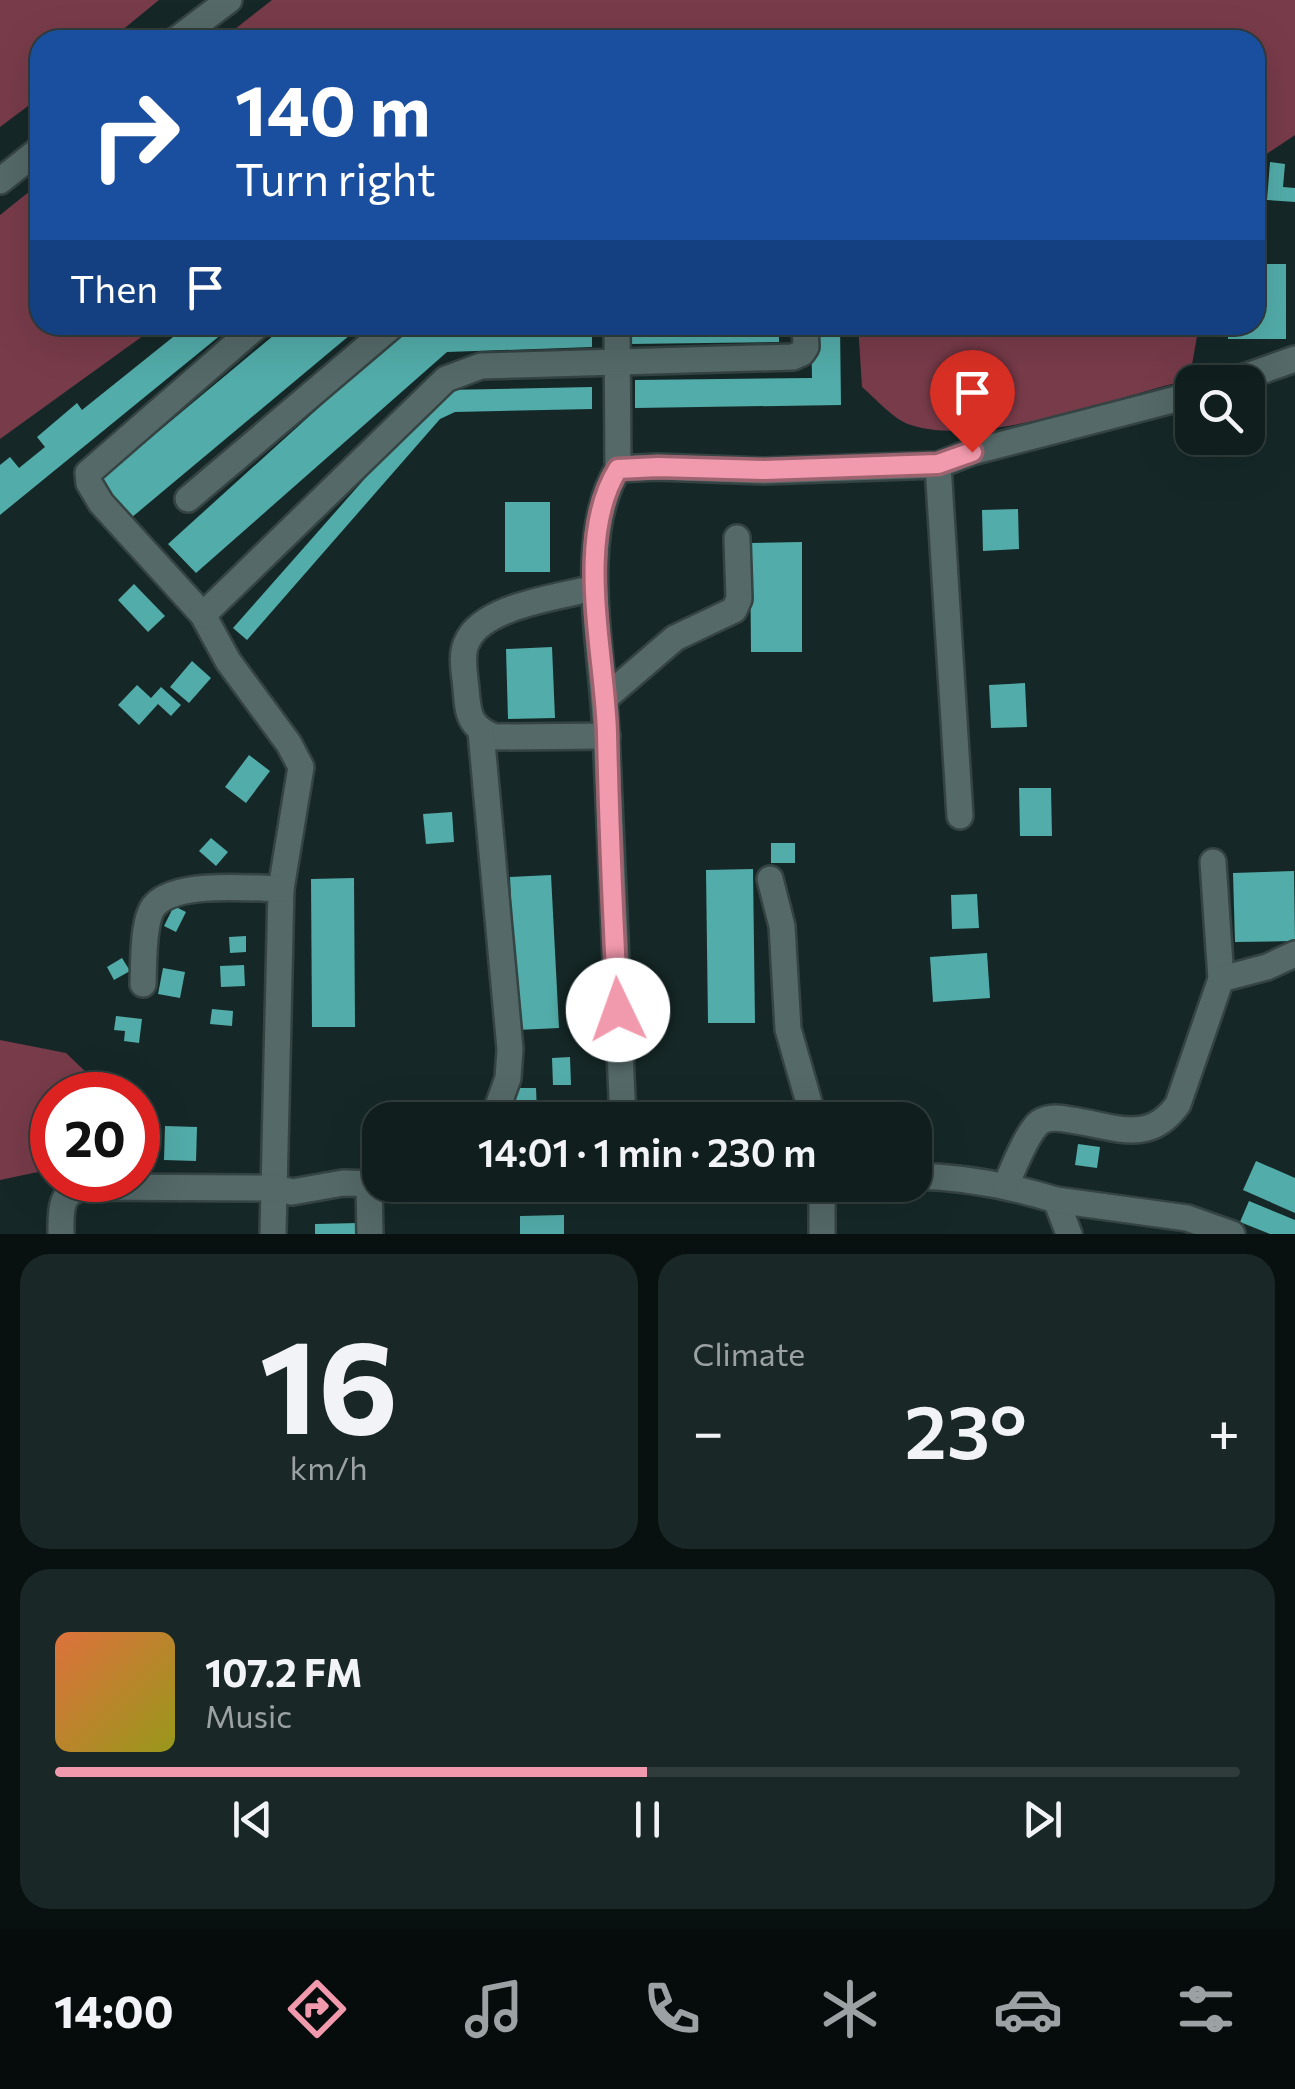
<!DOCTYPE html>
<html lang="en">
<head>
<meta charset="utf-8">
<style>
  body { margin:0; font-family:Commissioner,sans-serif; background:#192726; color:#f1f3f6; height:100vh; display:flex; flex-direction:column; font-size:38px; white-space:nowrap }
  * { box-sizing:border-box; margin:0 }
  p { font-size:32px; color:#9ca2a4 }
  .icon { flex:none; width:55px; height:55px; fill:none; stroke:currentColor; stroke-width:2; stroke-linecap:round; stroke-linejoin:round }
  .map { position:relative; height:1234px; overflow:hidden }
  .drawer { display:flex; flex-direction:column; gap:20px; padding:20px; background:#091010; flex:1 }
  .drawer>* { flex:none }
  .guide { position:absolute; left:30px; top:30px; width:1235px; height:305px; border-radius:30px; box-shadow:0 10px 40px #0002,0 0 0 2px #303c3b; background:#1a4fa0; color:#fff; overflow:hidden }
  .controls { position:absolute; left:1175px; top:365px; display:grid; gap:20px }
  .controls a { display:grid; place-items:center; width:90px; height:90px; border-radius:20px; background:#101e1d; box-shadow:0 10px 40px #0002,0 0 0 2px #303c3b; font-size:50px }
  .speed { position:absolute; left:30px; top:1072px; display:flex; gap:20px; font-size:50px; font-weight:700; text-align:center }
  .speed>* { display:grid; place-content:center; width:130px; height:130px; border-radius:50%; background:#101e1d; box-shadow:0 10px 40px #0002,0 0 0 2px #303c3b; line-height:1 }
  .speed .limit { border:15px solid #d22; background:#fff; color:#111 }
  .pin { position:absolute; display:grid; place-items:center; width:85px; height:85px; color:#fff; margin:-102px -42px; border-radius:50% 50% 50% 0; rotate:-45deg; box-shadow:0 0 10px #0007 }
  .pin .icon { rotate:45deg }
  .me { position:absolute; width:110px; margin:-55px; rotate:357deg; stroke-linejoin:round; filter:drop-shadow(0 0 8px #0008) }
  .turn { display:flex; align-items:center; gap:35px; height:210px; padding:0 40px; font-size:45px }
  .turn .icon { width:130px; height:130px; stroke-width:2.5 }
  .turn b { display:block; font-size:70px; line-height:85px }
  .then { display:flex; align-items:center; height:95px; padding:0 40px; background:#0003; gap:20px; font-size:38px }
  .big { font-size:75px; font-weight:600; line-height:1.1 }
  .drawer .widget { flex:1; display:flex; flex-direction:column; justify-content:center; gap:15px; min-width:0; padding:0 35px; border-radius:30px; background:#192726 }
  .drawer .dial { align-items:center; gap:0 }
  .dial b { font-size:130px; line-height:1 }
  .song { display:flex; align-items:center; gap:30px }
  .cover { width:120px; height:120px; border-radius:15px; background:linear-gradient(135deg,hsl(20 70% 55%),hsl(60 70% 35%)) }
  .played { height:10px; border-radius:5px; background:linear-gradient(90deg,#f29aad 50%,#303c3b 50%) }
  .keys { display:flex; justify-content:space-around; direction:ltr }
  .heat { display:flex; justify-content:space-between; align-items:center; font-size:55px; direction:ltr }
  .drawer .tiles { flex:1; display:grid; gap:20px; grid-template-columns:1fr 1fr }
  .widget:last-child { grid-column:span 2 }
  .trip { position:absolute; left:362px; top:1102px; width:570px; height:100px; border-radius:30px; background:#101e1d; box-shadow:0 10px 40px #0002,0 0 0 2px #303c3b; font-weight:600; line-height:100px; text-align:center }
  .menu { display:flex; height:160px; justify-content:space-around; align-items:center; background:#060c0c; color:#9ca2a4 }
  .menu .icon { width:70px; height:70px }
  .menu .on { color:#f29aad }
  .menu b { font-size:45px; color:#f1f3f6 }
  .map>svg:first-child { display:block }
</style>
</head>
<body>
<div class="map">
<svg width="1295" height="1234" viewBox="0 0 1295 1234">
  <rect width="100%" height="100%" fill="#152827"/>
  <g fill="#783b4a">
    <polygon points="0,0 159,0 110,40 40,40 40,97 0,127"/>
    <polygon points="272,0 1295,0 1295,135 1265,155 1255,174 1255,40 221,40"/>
    <polygon points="40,183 40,325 158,325 0,439 0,215"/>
    <path d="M858,325H1199L1190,376L1172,384C1103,402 979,447 911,425C894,420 876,399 862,387Z"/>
    <polygon points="0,1040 66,1053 88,1074 90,1095 52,1095 52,1169 0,1180"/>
  </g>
  <g fill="#52aca9">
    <polygon points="1270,162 1285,164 1283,187 1295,188 1295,202 1267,200"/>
    <polygon points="1255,264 1286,264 1286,339 1228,339 1228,325 1255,325"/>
    <polygon points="188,325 233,325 0,515 0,465 10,457 19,468 45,447 37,437 77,403 82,410"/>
    <polygon points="286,325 362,325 131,518 99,481"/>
    <polygon points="410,325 592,325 592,347 447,352 196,573 168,544"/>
    <polygon points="630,325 779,325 779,342 630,344"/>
    <polygon points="811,325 840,325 841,405 635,408 635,380 812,378"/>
    <polygon points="592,387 592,409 455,412 440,419 247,640 233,628 443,390"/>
    <rect x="505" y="502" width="45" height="70"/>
    <polygon points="1018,509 1019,549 983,551 982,510"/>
    <polygon points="802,542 802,652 751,652 750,543"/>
    <polygon points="134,584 165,616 148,632 118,600"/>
    <polygon points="552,647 555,718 508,719 506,649"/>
    <polygon points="192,661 211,678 189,703 170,687"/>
    <polygon points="1025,683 1027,727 991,728 989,685"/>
    <polygon points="137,685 151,698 161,687 181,705 171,716 158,704 139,725 118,705"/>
    <polygon points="249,755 270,771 246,803 225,787"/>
    <polygon points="1019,788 1051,788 1052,836 1020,836"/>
    <polygon points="452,812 454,842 426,844 423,814"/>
    <polygon points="211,838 228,852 216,866 199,851"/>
    <rect x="771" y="843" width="24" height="20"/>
    <polygon points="753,869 755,1023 708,1023 706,870"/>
    <polygon points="1294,871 1295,941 1235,942 1233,873"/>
    <polygon points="551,875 559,1028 517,1030 510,877"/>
    <polygon points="354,878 355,1027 312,1027 311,879"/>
    <polygon points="977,894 979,928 952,929 951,895"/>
    <polygon points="174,906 186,912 176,932 164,926"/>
    <polygon points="246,936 246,952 230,953 229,937"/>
    <polygon points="987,953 990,998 933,1002 930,957"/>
    <polygon points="122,958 130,971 114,980 107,967"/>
    <polygon points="244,965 245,986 221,987 220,966"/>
    <polygon points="163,968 185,972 180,998 158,994"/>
    <polygon points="212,1009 233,1011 232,1026 210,1024"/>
    <polygon points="116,1016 142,1019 139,1043 124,1041 125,1031 114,1030"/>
    <polygon points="570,1057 571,1085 553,1085 552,1058"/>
    <polygon points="511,1088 536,1088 537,1112 512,1112"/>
    <polygon points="165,1126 197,1127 196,1161 164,1160"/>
    <polygon points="1078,1144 1100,1147 1097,1168 1075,1165"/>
    <polygon points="1256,1161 1295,1178 1295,1213 1243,1190"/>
    <polygon points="1249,1201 1295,1220 1295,1234 1270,1234 1240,1222"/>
    <polygon points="564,1215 564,1234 520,1234 520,1216"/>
    <polygon points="359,1223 359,1234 315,1234 315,1224"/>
  </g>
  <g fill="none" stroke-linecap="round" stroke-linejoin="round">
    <g stroke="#354343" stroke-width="30">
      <g id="minor">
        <polyline points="176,40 229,0"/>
        <polyline points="0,181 40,149"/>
        <polyline points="258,325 88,473 89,483 101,503 203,615 228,661 289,744 301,767 281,889 273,1234"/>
        <polyline points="617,325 618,469 657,467 764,471 938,465 972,452 1192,395"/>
        <polyline points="1230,382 1295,359"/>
        <polyline points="938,465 960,816"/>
        <path d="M618,469C576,537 603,654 606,732C612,861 617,991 623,1120"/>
        <polyline points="188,499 393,325"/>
        <path d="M594,588C559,597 482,606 467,642C460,655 465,674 466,689C468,714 469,727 495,737L607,736"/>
        <polyline points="203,615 446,379 481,366 793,357 802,353 806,347 805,325"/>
        <polyline points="604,699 675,638 734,610 739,599 737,538"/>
        <polyline points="481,732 510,1049 508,1078 493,1120"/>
        <polyline points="1213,862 1221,979"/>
        <polyline points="770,879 782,926 788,1029 814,1120"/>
        <path d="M143,984C144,965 142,919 155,905C176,881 251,888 281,889"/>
        <path d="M915,1176C965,1177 1008,1185 1056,1200L1069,1234"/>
        <polyline points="369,1184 370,1234"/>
        <path d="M1006,1185C1013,1169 1027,1132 1040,1122C1049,1116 1061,1118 1071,1120C1114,1126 1149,1146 1178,1104L1221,979L1267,967L1295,954"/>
        <polyline points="1056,1200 1187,1218 1232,1234"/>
        <path d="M61,1234C61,1212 59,1192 83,1187L276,1188L292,1192L343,1183L380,1184"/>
        <polyline points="822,1234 822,1185"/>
      </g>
    </g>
    <use href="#minor" stroke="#546968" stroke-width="25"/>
  </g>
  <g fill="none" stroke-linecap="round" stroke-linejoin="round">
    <g stroke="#9d6470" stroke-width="25">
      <path id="route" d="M618,1010C613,918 609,825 607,733C605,655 574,539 618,469L658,467L764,470L938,464L972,452"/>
    </g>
    <use href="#route" stroke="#f29aad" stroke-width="18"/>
  </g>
</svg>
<div class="controls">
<a><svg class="icon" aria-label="search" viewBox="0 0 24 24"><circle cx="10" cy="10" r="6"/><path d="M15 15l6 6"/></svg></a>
</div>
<div class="speed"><div class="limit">20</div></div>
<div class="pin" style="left:972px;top:452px;background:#d93025"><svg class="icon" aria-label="arrive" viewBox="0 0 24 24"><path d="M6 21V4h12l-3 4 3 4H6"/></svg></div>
<svg class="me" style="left:618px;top:1010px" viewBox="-20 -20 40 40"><circle r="19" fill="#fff"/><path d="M0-13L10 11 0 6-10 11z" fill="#f29aad"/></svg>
<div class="trip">14:01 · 1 min · 230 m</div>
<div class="guide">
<div class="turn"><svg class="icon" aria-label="right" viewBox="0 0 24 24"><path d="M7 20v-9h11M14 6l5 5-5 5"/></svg><div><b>140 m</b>Turn right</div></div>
<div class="then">Then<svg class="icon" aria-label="arrive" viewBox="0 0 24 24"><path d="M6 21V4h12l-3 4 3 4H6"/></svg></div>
</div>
</div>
<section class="drawer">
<div class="tiles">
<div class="widget dial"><b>16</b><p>km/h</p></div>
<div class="widget"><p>Climate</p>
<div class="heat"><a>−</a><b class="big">23°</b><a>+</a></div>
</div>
<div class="widget">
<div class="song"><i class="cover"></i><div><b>107.2 FM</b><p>Music</p></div></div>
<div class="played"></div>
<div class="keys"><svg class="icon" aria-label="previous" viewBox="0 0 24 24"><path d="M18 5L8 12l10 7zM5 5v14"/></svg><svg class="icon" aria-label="pause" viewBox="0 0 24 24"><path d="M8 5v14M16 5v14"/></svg><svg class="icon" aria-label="next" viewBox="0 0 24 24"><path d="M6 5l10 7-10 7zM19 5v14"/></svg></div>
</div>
</div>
</section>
<nav class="menu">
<b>14:00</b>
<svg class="icon on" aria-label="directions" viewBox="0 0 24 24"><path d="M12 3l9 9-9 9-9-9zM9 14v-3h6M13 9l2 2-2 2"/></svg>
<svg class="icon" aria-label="music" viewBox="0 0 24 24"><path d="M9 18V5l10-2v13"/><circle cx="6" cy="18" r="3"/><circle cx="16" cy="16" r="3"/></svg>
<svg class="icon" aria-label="phone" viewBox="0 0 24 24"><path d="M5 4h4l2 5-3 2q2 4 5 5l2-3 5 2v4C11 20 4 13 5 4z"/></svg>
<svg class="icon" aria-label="climate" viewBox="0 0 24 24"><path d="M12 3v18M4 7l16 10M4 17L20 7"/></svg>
<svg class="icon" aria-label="car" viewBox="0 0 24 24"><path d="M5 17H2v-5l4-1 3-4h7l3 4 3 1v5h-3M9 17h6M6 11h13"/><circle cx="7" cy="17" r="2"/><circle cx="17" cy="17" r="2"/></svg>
<svg class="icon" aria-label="filters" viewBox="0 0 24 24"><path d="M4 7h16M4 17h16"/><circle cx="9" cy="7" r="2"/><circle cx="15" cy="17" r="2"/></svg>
</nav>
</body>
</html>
